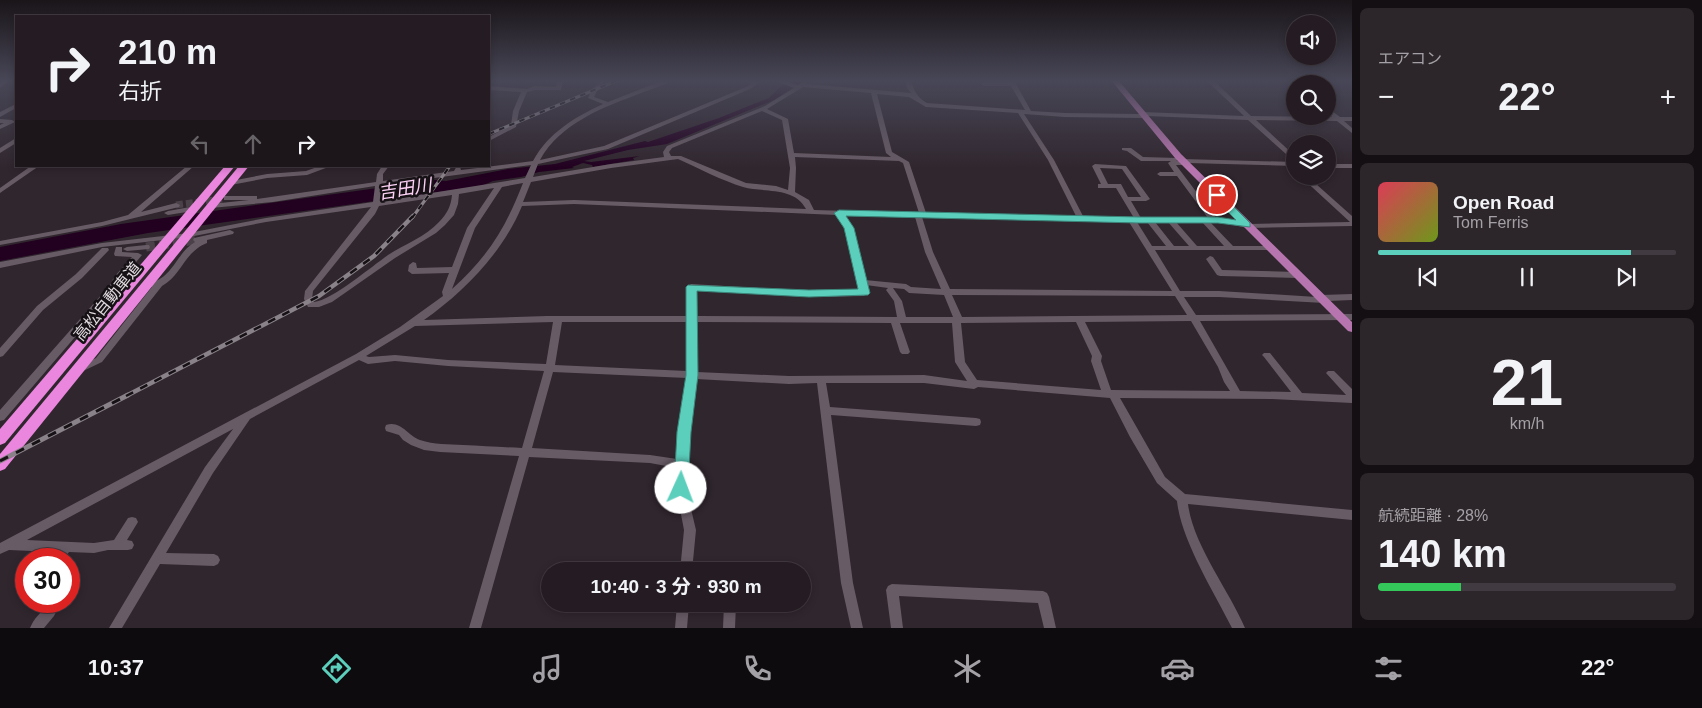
<!DOCTYPE html>
<html lang="ja">
<head>
<meta charset="utf-8">
<style>
  body { margin:0; font-family:Arial,"Noto Sans JP",sans-serif; background:#2c252a; color:#f1f3f6; height:100vh; display:flex; flex-direction:column; font-size:19px; white-space:nowrap }
  * { box-sizing:border-box; margin:0 }
  p { font-size:16px; color:#a3a1a5 }
  .icon { flex:none; width:28px; height:28px; fill:none; stroke:currentColor; stroke-width:2; stroke-linecap:round; stroke-linejoin:round }
  .map { position:relative; flex:1; overflow:hidden }
  .sheet { display:flex; flex-direction:column; gap:8px; padding:8px; background:#140f13; width:350px }
  .sheet>* { flex:none }
  .banner { position:absolute; left:15px; top:15px; width:475px; height:152px; border-radius:0px; box-shadow:0 2px 8px #0003,0 0 0 1px #413a40; background:#241c22; color:#f1f3f6; overflow:hidden }
  .tools { position:absolute; left:1286px; top:15px; display:grid; gap:10px }
  .tools a { display:grid; place-items:center; width:50px; height:50px; border-radius:50%; background:#241c22; box-shadow:0 2px 8px #0003,0 0 0 1px #413a40; font-size:25px }
  .speed { position:absolute; left:15px; top:548px; display:flex; gap:10px; font-size:25px; font-weight:700; text-align:center }
  .speed>* { display:grid; place-content:center; width:65px; height:65px; border-radius:50%; background:#241c22; box-shadow:0 2px 8px #0003,0 0 0 1px #413a40; line-height:1 }
  .speed .limit { border:8px solid #d22; background:#fff; color:#111 }
  .pin { position:absolute; display:grid; place-items:center; width:42px; height:42px; color:#fff; margin:-21px; border:2px solid #fff; border-radius:50%; box-shadow:0 1px 5px #0007 }
  .me { position:absolute; width:55px; margin:-28px; rotate:2deg; stroke-linejoin:round; filter:drop-shadow(0 0 4px #0008) }
  .turn { display:flex; align-items:center; gap:18px; height:105px; padding:0 20px; font-size:22px }
  .turn .icon { width:65px; height:65px; stroke-width:2.5 }
  .turn b { display:block; font-size:35px; line-height:42px }
  .lanes { display:flex; align-items:center; height:48px; padding:0 20px; background:#0003; justify-content:center; gap:25px; direction:ltr }
  .lanes .off { opacity:.35 }
  .big { font-size:38px; font-weight:700; line-height:1.1 }
  .sheet .tile { flex:1; display:flex; flex-direction:column; justify-content:center; gap:8px; min-width:0; padding:0 18px; border-radius:8px; background:#2c252a }
  .sheet .dial { align-items:center; gap:0 }
  .dial b { font-size:65px; line-height:1 }
  .song { display:flex; align-items:center; gap:15px }
  .cover { width:60px; height:60px; border-radius:8px; background:linear-gradient(135deg,hsl(350 70% 55%),hsl(80 70% 35%)) }
  .played { height:5px; border-radius:2px; background:linear-gradient(90deg,#5bcebc 85%,#413a40 85%) }
  .keys { display:flex; justify-content:space-around; direction:ltr }
  .heat { display:flex; justify-content:space-between; align-items:center; font-size:28px; direction:ltr }
  .charge { height:8px; border-radius:4px; background:linear-gradient(90deg,#34c759 28%,#413a40 0) }
  .trip { position:absolute; left:541px; top:562px; width:270px; height:50px; border-radius:25px; background:#241c22; box-shadow:0 2px 8px #0003,0 0 0 1px #413a40; font-weight:700; line-height:50px; text-align:center }
  .menu { display:flex; height:80px; justify-content:space-around; align-items:center; background:#0e0b0e; color:#a3a1a5 }
  .menu .icon { width:35px; height:35px }
  .menu .active { color:#5bcebc }
  .menu b { font-size:22px; color:#f1f3f6 }
  main { display:flex; flex:1; min-height:0 }
  .map>svg:first-child { display:block }
</style>
</head>
<body>
<main>
<div class="map">
<svg width="1352" height="628" viewBox="0 0 1352 628">
  <rect width="100%" height="100%" fill="#30262e"/>
  <polygon fill="#220020" points="792,80 805,80 774,100 667,144 628,150 584,161 591,162 640,156 633,158 634,160 593,167 592,165 583,163 572,167 574,168 539,172 521,177 493,181 481,186 148,233 0,261 0,247 121,224 435,180 446,181 508,169 555,164 645,141 648,142 719,118 756,103 769,98 780,87"/>
  <g fill="none" stroke-linecap="round" stroke-linejoin="round">
    <polyline stroke="#4b4149" stroke-width="7" stroke-dasharray="7 3" stroke-linecap="butt" points="176,205 222,199"/>
    <polyline stroke="#4b4149" stroke-width="9" stroke-dasharray="9 4.5" stroke-linecap="butt" points="146,247 197,240"/>
    <g fill="#675b65" fill-rule="evenodd">
      <polygon points="3,80 10,80 0,88 0,83"/>
      <polygon points="557,80 563,80 561,90 535,90 527,92 519,111 516,127 489,141 489,137 511,125 513,111 521,92 489,90 489,86 527,89 535,86 556,87"/>
      <path d="M597,80H603L604,84L597,91L594,97L608,102L664,80H673C663,86 651,89 641,93C604,107 560,123 540,160L604,146L746,87L756,80H763L750,89L608,149L538,164L533,177L611,164L664,157L663,152L667,146L765,106L794,88L773,80H783L798,85L805,81L807,82V84L911,93L907,88L905,80H911C913,90 918,98 927,103L1025,110L1011,86H984L981,84L984,82H1009L1008,80H1014L1031,111L1065,113L1139,114L1142,112L1244,116L1206,80H1213L1251,116L1332,117L1328,113V108L1340,117H1352V121H1344L1352,128V133L1337,121L1256,120L1295,156V166L1188,163L1185,165H1176L1216,218L1249,224L1350,222L1300,176H1307L1352,216V226L1248,228L1218,222H1210L1233,246H1270L1274,248L1270,250H1155L1180,291H1219L1317,297L1321,295L1352,294V300L1328,301L1324,303L1219,297H1184L1196,315L1352,314V320L1200,321L1240,391L1291,392L1264,357L1262,355L1264,353H1270L1302,393L1346,395L1326,373L1328,371H1334L1352,389V403L1272,399L1120,398L1165,477L1185,494L1352,510V520L1188,504C1193,545 1229,590 1245,628H1232C1214,592 1181,540 1177,501L1157,483L1130,437L1110,398L978,387L974,389L924,383H826L830,407L976,418L980,419L981,422L980,425L976,426L831,415L853,583L863,628H851L841,583L817,383L789,384L696,379L689,431L686,488L696,530L692,571H680L684,530L676,488L677,468L650,463L529,457L481,628H469L519,456L440,452L424,450L411,445L403,440L399,435L386,431L385,428L386,425C401,420 408,436 420,440C434,445 449,444 463,445C482,446 502,447 522,448L544,371L448,366L395,361L368,364L359,360L250,419L213,473L166,553L214,554L218,556L220,560L218,564L214,566L160,564L122,628H109L205,467L233,429L27,540L94,543L114,540L128,518L132,517L136,518L138,522L127,540L132,541L134,545L132,549L128,550H108L94,553L69,552L64,559H51L55,552L9,550L0,554V543L356,354L400,327L443,296L442,292L449,273L412,274L408,271L409,265L413,262L416,263L417,268L452,267L467,228L494,188L459,194L458,204L454,215L445,225L436,233L395,258L332,302L319,307H308L304,299L305,291L371,207L266,222L189,237L102,247L0,268V262L102,243L189,233L266,218L373,202L375,186L273,202L211,208L207,206L211,204L249,200H224V196H257V199L376,182L377,174L382,166H389L383,174V181L454,171L457,166L460,167L461,170L533,161C548,133 575,117 603,104L588,98L592,89L598,84ZM803,87L871,93L886,153L891,157L794,153L788,119L767,109ZM877,94L909,97L926,107L1018,113L1048,160L1076,216L926,213L909,162L892,152ZM762,111L782,120L790,168L788,190L776,186L746,183L681,156H671L669,152L672,148ZM1024,114L1065,117L1144,118L1147,116L1248,120L1295,162L1183,159L1176,161L1179,159L1178,158L1143,157L1131,148H1122V150L1127,151L1141,161H1171L1168,163L1174,172H1160L1157,174L1160,176H1177L1208,218H1141L1131,201H1146L1150,199L1126,166L1095,164L1092,166L1101,184H1098V188H1116L1134,218L1083,216L1054,160ZM795,157L899,161L903,163L919,213L814,210L809,200L795,192L796,168ZM678,159C698,168 723,181 743,187C764,193 794,186 806,209L574,200L523,202L531,182L611,168ZM531,165L525,178L381,201L382,185ZM1100,168L1122,169L1141,197H1128L1121,184H1108ZM523,183C506,227 488,257 452,289L475,228L502,187ZM452,195C451,206 447,214 439,222C425,237 405,244 388,255C371,267 332,300 314,302L312,299L313,291L375,214L379,206ZM574,204L837,215L845,227L859,290L809,291L691,284L687,287V316H547L424,320C464,292 503,252 522,206ZM844,215L915,217L925,252L941,289L911,287L906,284L865,280L853,227ZM922,217L1129,222L1172,291L950,289L933,252ZM1137,222H1147L1166,246H1152ZM1155,222H1168L1189,246H1174ZM1176,222H1202L1224,246H1197ZM866,285L888,288L886,290L894,301L897,317L696,316L695,290L809,297L864,296L868,293ZM893,288L904,289L909,293L944,295L953,317H906L902,301ZM952,295L1175,296L1187,315L962,317ZM1191,321L1218,367L1224,382L1230,391L1111,390L1101,361L1102,356L1085,322ZM553,322L546,364L448,360L395,355L369,357L366,356L415,326ZM562,322H687V371L555,365ZM696,322L891,323L900,352L902,354H908L910,352L900,323H952L955,362L967,381L924,375L789,376L697,372ZM1076,322L1092,356L1091,361L1101,390L977,380L965,362L961,323ZM553,372L687,378L679,431L677,459L650,455L532,448Z"/>
      <polygon points="1288,80 1295,80 1300,84 1295,84 1295,85"/>
      <polygon points="16,104 16,108 0,117 0,112"/>
      <polygon points="0,119 12,120 15,122 0,129 0,125 4,123 0,123"/>
      <polygon points="16,138 16,143 0,153 0,148"/>
      <rect x="1328" y="164" width="24" height="4"/>
      <polygon points="31,166 39,166 0,193 0,188"/>
      <polygon points="187,166 194,166 141,212 176,203 180,205 179,207 102,226 0,245 0,241 102,222 128,215"/>
      <polygon points="320,166 331,166 307,175 267,178 231,185 227,183 231,181 267,174 306,171"/>
      <polygon points="190,207 194,209 193,211 168,215 164,213 168,211"/>
      <path d="M230,230L234,232L233,234L207,240V243C184,252 182,275 162,286L102,362L81,372H75L73,370L75,368L96,358L152,287L149,285L150,283C174,277 176,253 195,242L193,240L194,238Z"/>
      <polygon points="146,245 149,245 150,247 149,249 127,251 123,249 127,247"/>
      <polygon points="116,247 122,247 122,252 138,253 142,255 121,280 117,288 4,420 0,421 0,410 110,285 114,277 132,257 115,256 114,254"/>
      <polygon points="102,248 108,248 109,250 82,278 43,310 3,356 0,357 0,348 37,306 76,274"/>
      <polygon points="1210,256 1213,257 1222,270 1297,272 1301,275 1297,278 1220,276 1217,275 1206,259"/>
      <polygon points="892,584 1043,591 1047,593 1049,597 1056,628 1044,628 1038,603 899,596 903,628 891,628 886,590 888,586"/>
      <polygon points="677,604 689,604 687,628 675,628"/>
      <polygon points="724,604 736,604 735,628 723,628"/>
      <path d="M50,606L54,608L56,612L54,616L44,628H30C33,620 42,609 50,606Z"/>
    </g>
    <polygon fill="#b675ae" fill-rule="evenodd" points="1111,80 1118,80 1181,154 1352,322 1352,332 1348,331 1175,158"/>
    <g fill="#eb86df" fill-rule="evenodd">
      <polygon points="225,166 235,166 5,443 0,445 0,429"/>
      <polygon points="239,166 249,166 5,469 0,471 0,454"/>
    </g>
    <g stroke="#8a8289" stroke-width="3">
      <g id="rail-far2">
        <polyline points="489,134 618,80"/>
        <polyline points="412,218 450,166"/>
      </g>
    </g>
    <g stroke="#8a8289" stroke-width="4.5">
      <polyline id="rail-far1" points="126,396 319,296 374,256 413,216"/>
    </g>
    <g stroke="#8a8289" stroke-width="5">
      <polyline id="rail" points="0,461 128,395"/>
    </g>
    <use href="#rail-far2" stroke="#151114" stroke-width="2" stroke-dasharray="5.5" stroke-linecap="butt"/>
    <use href="#rail-far1" stroke="#151114" stroke-width="2.5" stroke-dasharray="8" stroke-linecap="butt"/>
    <use href="#rail" stroke="#151114" stroke-width="3" stroke-dasharray="9" stroke-linecap="butt"/>
  </g>
  <linearGradient id="sky" x2="0" y2="1"><stop stop-color="#1a1519"/><stop offset="0.48" stop-color="#484757"/><stop offset="1" stop-color="#484757" stop-opacity="0"/></linearGradient>
  <rect width="1352" height="168" fill="url(#sky)"/>
  <polygon fill="#5bcebc" stroke="#3b867a" points="1217,192 1220,193 1250,223 1250,227 1218,223 1139,223 846,216 854,228 870,293 868,295 809,297 697,291 698,375 691,432 688,488 686,492 681,494 676,492 674,488 677,432 686,375 686,287 688,285 809,290 858,289 844,228 834,213 839,210 1139,217 1218,217 1236,220 1213,197 1212,195"/>
  <g text-anchor="middle" stroke-width="5" stroke-linejoin="round" paint-order="stroke">
    <g font-size="16" fill="#e1dbe0" stroke="#151114">
      <text transform="translate(107 301) rotate(-51)" y="6">高松自動車道</text>
    </g>
    <g font-size="18" font-style="italic" fill="#fdd1f6" stroke="#151114">
      <text transform="translate(405 189) rotate(-9)" y="6">吉田川</text>
    </g>
  </g>
</svg>
<div class="tools">
<a><svg class="icon" aria-label="sound" viewBox="0 0 24 24"><path d="M4 9h4l5-4v14l-5-4H4zM17 9q2 3 0 6"/></svg></a>
<a><svg class="icon" aria-label="search" viewBox="0 0 24 24"><circle cx="10" cy="10" r="6"/><path d="M15 15l6 6"/></svg></a>
<a><svg class="icon" aria-label="layers" viewBox="0 0 24 24"><path d="M12 4l9 5-9 5-9-5zM3 14l9 5 9-5"/></svg></a>
</div>
<div class="speed"><div class="limit">30</div></div>
<div class="pin" style="left:1217px;top:195px;background:#d93025"><svg class="icon" aria-label="arrive" viewBox="0 0 24 24"><path d="M6 21V4h12l-3 4 3 4H6"/></svg></div>
<svg class="me" style="left:681px;top:488px" viewBox="-20 -20 40 40"><circle r="19" fill="#fff"/><path d="M0-13L10 11 0 6-10 11z" fill="#5bcebc"/></svg>
<div class="trip">10:40 · 3 分 · 930 m</div>
<div class="banner">
<div class="turn"><svg class="icon" aria-label="right" viewBox="0 0 24 24"><path d="M7 20v-9h11M14 6l5 5-5 5"/></svg><div><b>210 m</b>右折</div></div>
<div class="lanes"><svg class="icon off" aria-label="left" viewBox="0 0 24 24"><path d="M17 20v-9H6M10 6l-5 5 5 5"/></svg><svg class="icon off" aria-label="ahead" viewBox="0 0 24 24"><path d="M12 20V5M6 11l6-6 6 6"/></svg><svg class="icon" aria-label="right" viewBox="0 0 24 24"><path d="M7 20v-9h11M14 6l5 5-5 5"/></svg></div>
</div>
</div>
<section class="sheet">
<div class="tile"><p>エアコン</p>
<div class="heat"><a>−</a><b class="big">22°</b><a>+</a></div>
</div>
<div class="tile">
<div class="song"><i class="cover"></i><div><b>Open Road</b><p>Tom Ferris</p></div></div>
<div class="played"></div>
<div class="keys"><svg class="icon" aria-label="previous" viewBox="0 0 24 24"><path d="M18 5L8 12l10 7zM5 5v14"/></svg><svg class="icon" aria-label="pause" viewBox="0 0 24 24"><path d="M8 5v14M16 5v14"/></svg><svg class="icon" aria-label="next" viewBox="0 0 24 24"><path d="M6 5l10 7-10 7zM19 5v14"/></svg></div>
</div>
<div class="tile dial"><b>21</b><p>km/h</p></div>
<div class="tile"><p>航続距離 · 28%</p><b class="big">140 km</b><div class="charge"></div></div>
</section>
</main>
<nav class="menu">
<b>10:37</b>
<svg class="icon active" aria-label="directions" viewBox="0 0 24 24"><path d="M12 3l9 9-9 9-9-9zM9 14v-3h6M13 9l2 2-2 2"/></svg>
<svg class="icon" aria-label="music" viewBox="0 0 24 24"><path d="M9 18V5l10-2v13"/><circle cx="6" cy="18" r="3"/><circle cx="16" cy="16" r="3"/></svg>
<svg class="icon" aria-label="phone" viewBox="0 0 24 24"><path d="M5 4h4l2 5-3 2q2 4 5 5l2-3 5 2v4C11 20 4 13 5 4z"/></svg>
<svg class="icon" aria-label="climate" viewBox="0 0 24 24"><path d="M12 3v18M4 7l16 10M4 17L20 7"/></svg>
<svg class="icon" aria-label="car" viewBox="0 0 24 24"><path d="M5 17H2v-5l4-1 3-4h7l3 4 3 1v5h-3M9 17h6M6 11h13"/><circle cx="7" cy="17" r="2"/><circle cx="17" cy="17" r="2"/></svg>
<svg class="icon" aria-label="filters" viewBox="0 0 24 24"><path d="M4 7h16M4 17h16"/><circle cx="9" cy="7" r="2"/><circle cx="15" cy="17" r="2"/></svg>
<b>22°</b>
</nav>
</body>
</html>
